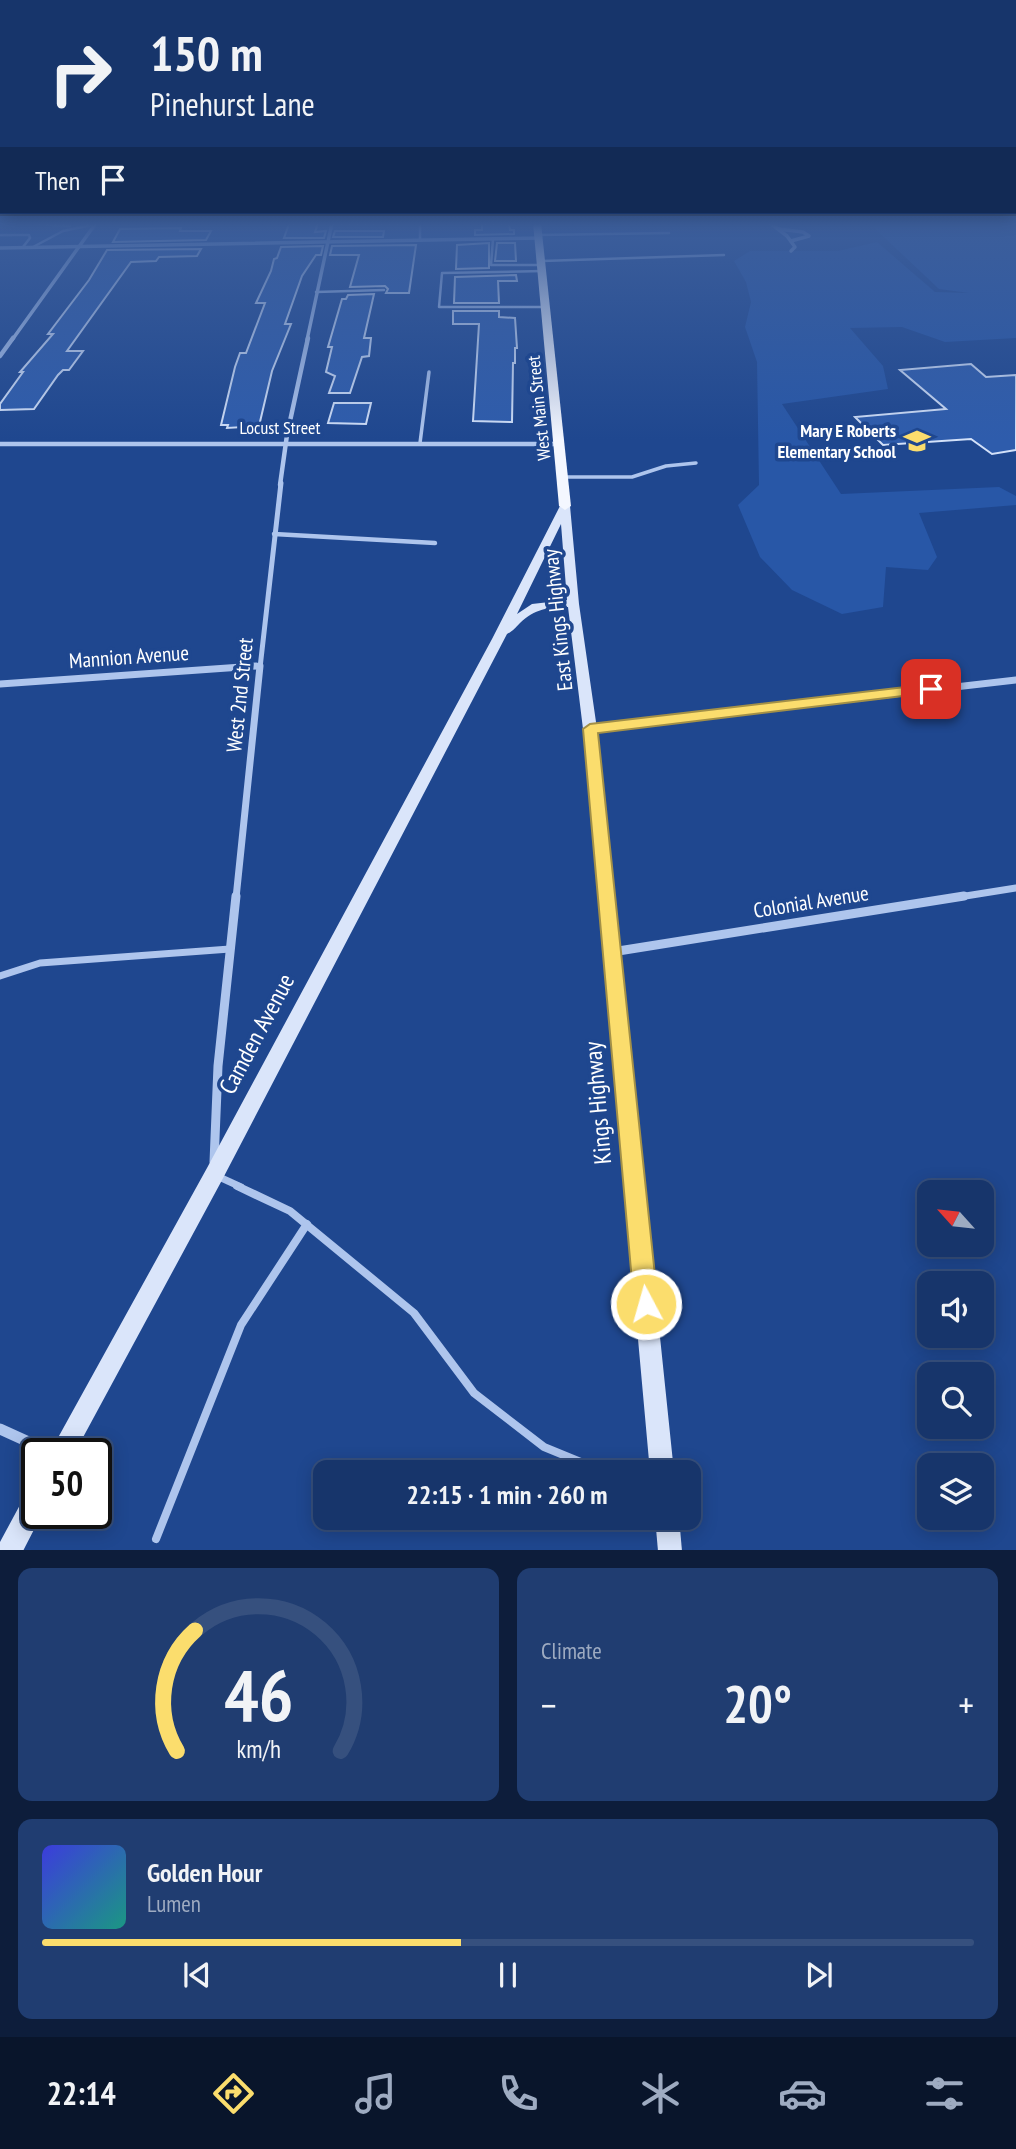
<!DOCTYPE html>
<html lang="en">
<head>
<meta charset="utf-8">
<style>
  body { margin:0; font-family:"PT Sans Narrow",sans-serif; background:#203d71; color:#f1f3f6; height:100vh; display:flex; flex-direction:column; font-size:26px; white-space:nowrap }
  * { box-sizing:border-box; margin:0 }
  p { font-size:23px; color:#9eabc1 }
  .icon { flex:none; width:38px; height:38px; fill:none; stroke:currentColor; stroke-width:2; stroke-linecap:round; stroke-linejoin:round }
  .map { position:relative; height:1550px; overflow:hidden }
  .panel { display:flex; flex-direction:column; gap:18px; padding:18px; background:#0d1d3b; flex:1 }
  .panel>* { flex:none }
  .banner { position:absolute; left:0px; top:0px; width:1017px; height:214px; box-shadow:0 4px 18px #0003,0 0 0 2px #36507e; background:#17356b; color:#f1f3f6; overflow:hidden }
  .needle { width:46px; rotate:297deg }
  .tools { position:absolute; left:917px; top:1180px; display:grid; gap:14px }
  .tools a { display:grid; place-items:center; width:77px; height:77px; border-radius:14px; background:#17356b; box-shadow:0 4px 18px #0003,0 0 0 2px #36507e; font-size:35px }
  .speed { position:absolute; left:21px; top:1438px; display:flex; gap:14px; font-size:35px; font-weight:700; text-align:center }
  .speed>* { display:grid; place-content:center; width:91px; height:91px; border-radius:50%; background:#17356b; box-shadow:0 4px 18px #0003,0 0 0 2px #36507e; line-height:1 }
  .speed .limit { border:4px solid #111; border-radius:10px; background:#fff; color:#111 }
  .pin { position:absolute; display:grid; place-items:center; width:60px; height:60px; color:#fff; margin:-30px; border-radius:14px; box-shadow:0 4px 10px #0006 }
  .me { position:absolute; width:77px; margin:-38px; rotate:354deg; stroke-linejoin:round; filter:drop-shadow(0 0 5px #0008) }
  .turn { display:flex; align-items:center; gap:24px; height:147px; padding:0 35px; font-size:32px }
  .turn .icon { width:91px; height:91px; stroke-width:2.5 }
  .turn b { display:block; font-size:49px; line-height:60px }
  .then { display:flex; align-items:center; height:66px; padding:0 35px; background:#0003; gap:14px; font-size:26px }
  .big { font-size:52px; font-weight:700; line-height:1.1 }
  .panel .widget { flex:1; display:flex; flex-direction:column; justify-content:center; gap:10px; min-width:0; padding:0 24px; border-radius:14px; background:#203d71 }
  .panel .dial { align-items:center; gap:0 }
  .dial svg { height:182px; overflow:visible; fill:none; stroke:#36507e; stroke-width:7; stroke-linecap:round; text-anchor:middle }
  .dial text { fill:#f1f3f6; stroke:none }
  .song { display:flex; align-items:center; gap:21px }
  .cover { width:84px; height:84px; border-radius:10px; background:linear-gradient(135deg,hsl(240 70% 55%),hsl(170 70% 35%)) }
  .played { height:7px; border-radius:4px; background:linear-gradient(90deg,#fbdd6d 45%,#36507e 45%) }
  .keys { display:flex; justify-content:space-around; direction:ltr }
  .heat { display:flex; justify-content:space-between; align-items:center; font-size:38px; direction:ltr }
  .panel .tiles { flex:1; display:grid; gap:18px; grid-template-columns:1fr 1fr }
  .widget:last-child { grid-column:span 2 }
  .trip { position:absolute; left:313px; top:1460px; width:388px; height:70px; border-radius:14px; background:#17356b; box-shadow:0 4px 18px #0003,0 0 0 2px #36507e; font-weight:700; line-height:70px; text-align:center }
  .menu { display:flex; height:112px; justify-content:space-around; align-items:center; background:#09152b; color:#9eabc1 }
  .menu .icon { width:49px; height:49px }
  .menu .active { color:#fbdd6d }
  .menu b { font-size:32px; color:#f1f3f6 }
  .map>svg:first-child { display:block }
</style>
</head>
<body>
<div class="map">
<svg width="1016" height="1551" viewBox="0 0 1016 1551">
  <rect width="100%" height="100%" fill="#1f478f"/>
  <polygon fill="#2857a7" points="869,223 1016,223 1016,338 945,342 902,327 850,328 883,366 888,389 782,404 841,494 999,487 1016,496 1016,505 919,513 937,557 928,570 886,567 883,607 842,614 792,590 760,557 738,505 759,485 757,362 745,327 751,302 746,282 734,261 750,251 838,251 877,242 935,292 969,293 939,289"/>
  <g fill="#2e5cac" stroke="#d3e1f9" stroke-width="2">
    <polygon points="318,223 315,232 326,231 324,238 284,238 289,224"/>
    <polygon points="482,223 509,224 510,230 514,230 514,234 475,235 475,230 482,230"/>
    <polygon points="181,228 180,231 211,231 206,240 113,242 120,229"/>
    <polygon points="335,231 384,231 383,237 333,237"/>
    <polygon points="489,243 489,268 456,269 457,245"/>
    <polygon points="497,243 515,243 516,261 495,261"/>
    <polygon points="416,245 409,293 386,293 388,289 385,286 350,287 359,255 330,255 332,246"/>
    <polygon points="323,246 321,255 316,255 302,276 285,324 291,324 272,371 259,426 227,428 228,425 221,425 235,367 240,353 246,353 265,303 256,303 271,271 274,259 277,258 281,247"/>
    <polygon points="201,249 197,256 159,257 156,261 131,262 67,351 83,351 69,370 63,370 58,375 34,409 0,410 0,404 23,372 20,372 53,334 48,334 89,280 107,250"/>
    <polygon points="516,275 517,281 498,281 499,303 454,303 455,277"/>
    <polygon points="374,294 364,338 371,338 369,356 362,357 350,393 329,393 335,376 326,372 332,347 328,347 342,299 346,299 348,295"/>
    <polygon points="453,311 499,311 499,317 515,318 517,348 515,348 515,363 513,363 512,422 473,421 479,324 453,324"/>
    <polygon points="971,364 986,377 1016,375 1016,450 992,454 971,439 883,445 855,417 946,409 900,370"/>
    <polygon points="334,403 371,403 366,424 328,423"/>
  </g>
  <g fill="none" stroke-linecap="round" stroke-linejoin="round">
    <g stroke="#aec5ed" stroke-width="2.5">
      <polyline points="39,223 37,224 70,226"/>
      <polyline points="420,223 420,240"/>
      <polyline points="332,224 410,223"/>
      <polyline points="0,235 29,235 30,238 23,247"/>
      <polyline points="539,235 669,233"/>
      <polyline points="493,239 491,265 542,265"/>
      <polyline points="33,247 63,231 96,224"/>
      <polyline points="542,261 724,255"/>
      <polyline points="543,271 442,273 439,307 546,307"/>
      <polyline points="316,292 384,290"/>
    </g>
    <g stroke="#aec5ed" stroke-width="3.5">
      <polyline points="420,443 429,372"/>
      <polyline points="564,477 632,477 666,466 696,463"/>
    </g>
    <polyline stroke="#aec5ed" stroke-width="4.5" points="274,534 435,543"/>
    <g stroke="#aec5ed" stroke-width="7">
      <polyline points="0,976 40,963 230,949"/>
      <polyline points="217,1176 241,1187"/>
    </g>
    <g stroke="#aec5ed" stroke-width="8">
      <polyline points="237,1186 290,1211 414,1313 474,1393 544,1447 605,1472"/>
      <polyline points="156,1539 241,1325 307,1224"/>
    </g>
    <g stroke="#aec5ed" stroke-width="3.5">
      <polyline points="770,223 787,236 795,247 791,251"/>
      <polyline points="778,229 803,232 809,236 791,241"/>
      <polyline points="0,248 539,238"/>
      <polyline points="12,340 96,223"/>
      <polyline points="307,340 332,223"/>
    </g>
    <g stroke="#aec5ed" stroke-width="4.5">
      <polyline points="0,356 13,338"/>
      <polyline points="0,444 560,444"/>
      <polyline points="280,485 287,435 308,338"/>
    </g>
    <g stroke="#aec5ed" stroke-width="5">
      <polyline points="226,668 260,666"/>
      <polyline points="260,668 281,483"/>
    </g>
    <g stroke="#aec5ed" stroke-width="7">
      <polyline points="0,684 256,666"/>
      <polyline points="590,729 1016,680"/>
      <polyline points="236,898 260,666"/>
      <polyline points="953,898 1016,888"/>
    </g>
    <g stroke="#aec5ed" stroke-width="9">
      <polyline points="612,952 964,896"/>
      <polyline points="214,1162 218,1066 236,896"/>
    </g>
    <polyline stroke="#aec5ed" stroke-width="11" points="0,1429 55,1454"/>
    <g fill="#dae5fa" fill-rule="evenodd">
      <path d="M565,503L570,506L579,604L597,729L674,1472H650L583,729L568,607C548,607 535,609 520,623C515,628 513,631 507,634L221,1182L74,1454H49L207,1168L492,639L560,506ZM561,524L567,600L532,604L517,614Z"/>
      <polygon points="37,1487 37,1514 42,1514 23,1551 0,1551 0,1542 28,1490"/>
      <polygon points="655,1517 679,1517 682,1551 658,1551"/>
    </g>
    <polygon fill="#f4f7ff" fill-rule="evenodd" points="533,223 541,223 571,506 565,510 559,506"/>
  </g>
  <linearGradient id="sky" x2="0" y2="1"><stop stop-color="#11274f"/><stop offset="0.51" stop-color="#3c5e9b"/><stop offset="1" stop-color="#3c5e9b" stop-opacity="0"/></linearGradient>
  <rect width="1016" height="440" fill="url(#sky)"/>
  <polygon fill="#fbdd6d" stroke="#a39047" stroke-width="2" points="931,684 936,686 938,689 936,692 598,733 658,1304 655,1313 646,1316 637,1313 634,1304 583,729 590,724"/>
  <defs>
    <g id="school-bare" transform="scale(2.1)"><path d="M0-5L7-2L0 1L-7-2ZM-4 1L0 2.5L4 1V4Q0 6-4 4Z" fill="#fbdd6d" stroke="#1f478f" stroke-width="2.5" paint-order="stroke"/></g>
  </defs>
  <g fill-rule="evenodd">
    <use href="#school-bare" x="917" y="441"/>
  </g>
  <g text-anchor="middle" stroke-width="7" stroke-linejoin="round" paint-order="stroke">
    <g font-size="18" fill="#fff" stroke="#1f478f">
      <text transform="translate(539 408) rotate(-96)" y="6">West Main Street</text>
      <text x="280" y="434">Locust Street</text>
    </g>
    <g font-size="18" font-weight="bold" fill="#fff" stroke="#1f478f" text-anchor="end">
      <text x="896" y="437">Mary E Roberts<tspan x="896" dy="21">Elementary School</tspan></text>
    </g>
    <g font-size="21" fill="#fff" stroke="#1f478f">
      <text transform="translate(558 620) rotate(-96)" y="7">East Kings Highway</text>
      <text transform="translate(129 657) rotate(-4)" y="7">Mannion Avenue</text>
      <text transform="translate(240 695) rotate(-84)" y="7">West 2nd Street</text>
      <text transform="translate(811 902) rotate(-9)" y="7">Colonial Avenue</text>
    </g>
    <g font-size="24" fill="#fff" stroke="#1f478f">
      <text transform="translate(257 1034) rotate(-62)" y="8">Camden Avenue</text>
      <text transform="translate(598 1103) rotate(-95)" y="8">Kings Highway</text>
    </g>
  </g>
</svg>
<div class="tools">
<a><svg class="needle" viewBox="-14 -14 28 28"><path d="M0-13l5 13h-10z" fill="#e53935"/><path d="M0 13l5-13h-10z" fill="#9eabc1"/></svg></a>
<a><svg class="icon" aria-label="sound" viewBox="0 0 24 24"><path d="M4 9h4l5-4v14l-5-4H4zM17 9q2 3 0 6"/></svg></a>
<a><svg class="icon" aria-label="search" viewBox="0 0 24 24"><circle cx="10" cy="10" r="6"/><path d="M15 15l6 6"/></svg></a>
<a><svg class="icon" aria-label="layers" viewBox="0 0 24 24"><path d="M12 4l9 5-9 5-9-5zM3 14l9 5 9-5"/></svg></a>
</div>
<div class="speed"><div class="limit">50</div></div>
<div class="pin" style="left:931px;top:689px;background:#d93025"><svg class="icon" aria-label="arrive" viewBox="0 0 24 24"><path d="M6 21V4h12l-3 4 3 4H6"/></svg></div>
<svg class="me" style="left:646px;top:1304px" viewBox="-20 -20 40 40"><circle r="17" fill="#fbdd6d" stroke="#fff" stroke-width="3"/><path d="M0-11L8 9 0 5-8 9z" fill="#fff"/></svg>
<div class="trip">22:15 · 1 min · 260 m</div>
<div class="banner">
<div class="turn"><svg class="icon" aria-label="right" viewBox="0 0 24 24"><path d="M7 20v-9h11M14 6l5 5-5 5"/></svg><div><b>150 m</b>Pinehurst Lane</div></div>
<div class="then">Then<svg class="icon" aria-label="arrive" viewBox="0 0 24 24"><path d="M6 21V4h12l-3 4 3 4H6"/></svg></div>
</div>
</div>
<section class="panel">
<div class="tiles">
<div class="widget dial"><svg viewBox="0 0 100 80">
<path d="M14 69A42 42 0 1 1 86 69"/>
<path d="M14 69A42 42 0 0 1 22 16" stroke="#fbdd6d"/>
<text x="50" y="56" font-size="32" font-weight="700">46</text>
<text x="50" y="72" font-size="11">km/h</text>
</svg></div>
<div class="widget"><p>Climate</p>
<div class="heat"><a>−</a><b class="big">20°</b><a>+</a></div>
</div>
<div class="widget">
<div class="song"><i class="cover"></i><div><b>Golden Hour</b><p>Lumen</p></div></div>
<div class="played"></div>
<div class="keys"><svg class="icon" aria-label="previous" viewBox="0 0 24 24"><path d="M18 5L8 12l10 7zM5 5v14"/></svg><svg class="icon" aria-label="pause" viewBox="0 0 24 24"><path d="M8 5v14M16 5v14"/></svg><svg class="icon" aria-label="next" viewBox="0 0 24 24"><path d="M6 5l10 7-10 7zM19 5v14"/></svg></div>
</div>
</div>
</section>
<nav class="menu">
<b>22:14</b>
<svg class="icon active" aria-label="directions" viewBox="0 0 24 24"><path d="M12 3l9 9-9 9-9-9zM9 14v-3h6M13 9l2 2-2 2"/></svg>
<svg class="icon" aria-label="music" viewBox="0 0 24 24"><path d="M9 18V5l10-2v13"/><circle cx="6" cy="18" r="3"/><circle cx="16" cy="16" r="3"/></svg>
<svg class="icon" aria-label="phone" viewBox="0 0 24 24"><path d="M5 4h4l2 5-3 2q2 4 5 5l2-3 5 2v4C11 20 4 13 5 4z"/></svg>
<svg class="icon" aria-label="climate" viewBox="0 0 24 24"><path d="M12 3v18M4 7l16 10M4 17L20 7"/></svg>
<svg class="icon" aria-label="car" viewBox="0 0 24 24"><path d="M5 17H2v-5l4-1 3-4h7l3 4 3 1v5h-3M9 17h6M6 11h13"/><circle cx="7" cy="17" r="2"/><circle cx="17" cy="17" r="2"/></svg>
<svg class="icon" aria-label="filters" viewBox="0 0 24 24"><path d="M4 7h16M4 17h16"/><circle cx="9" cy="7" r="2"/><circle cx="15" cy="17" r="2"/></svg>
</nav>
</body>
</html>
